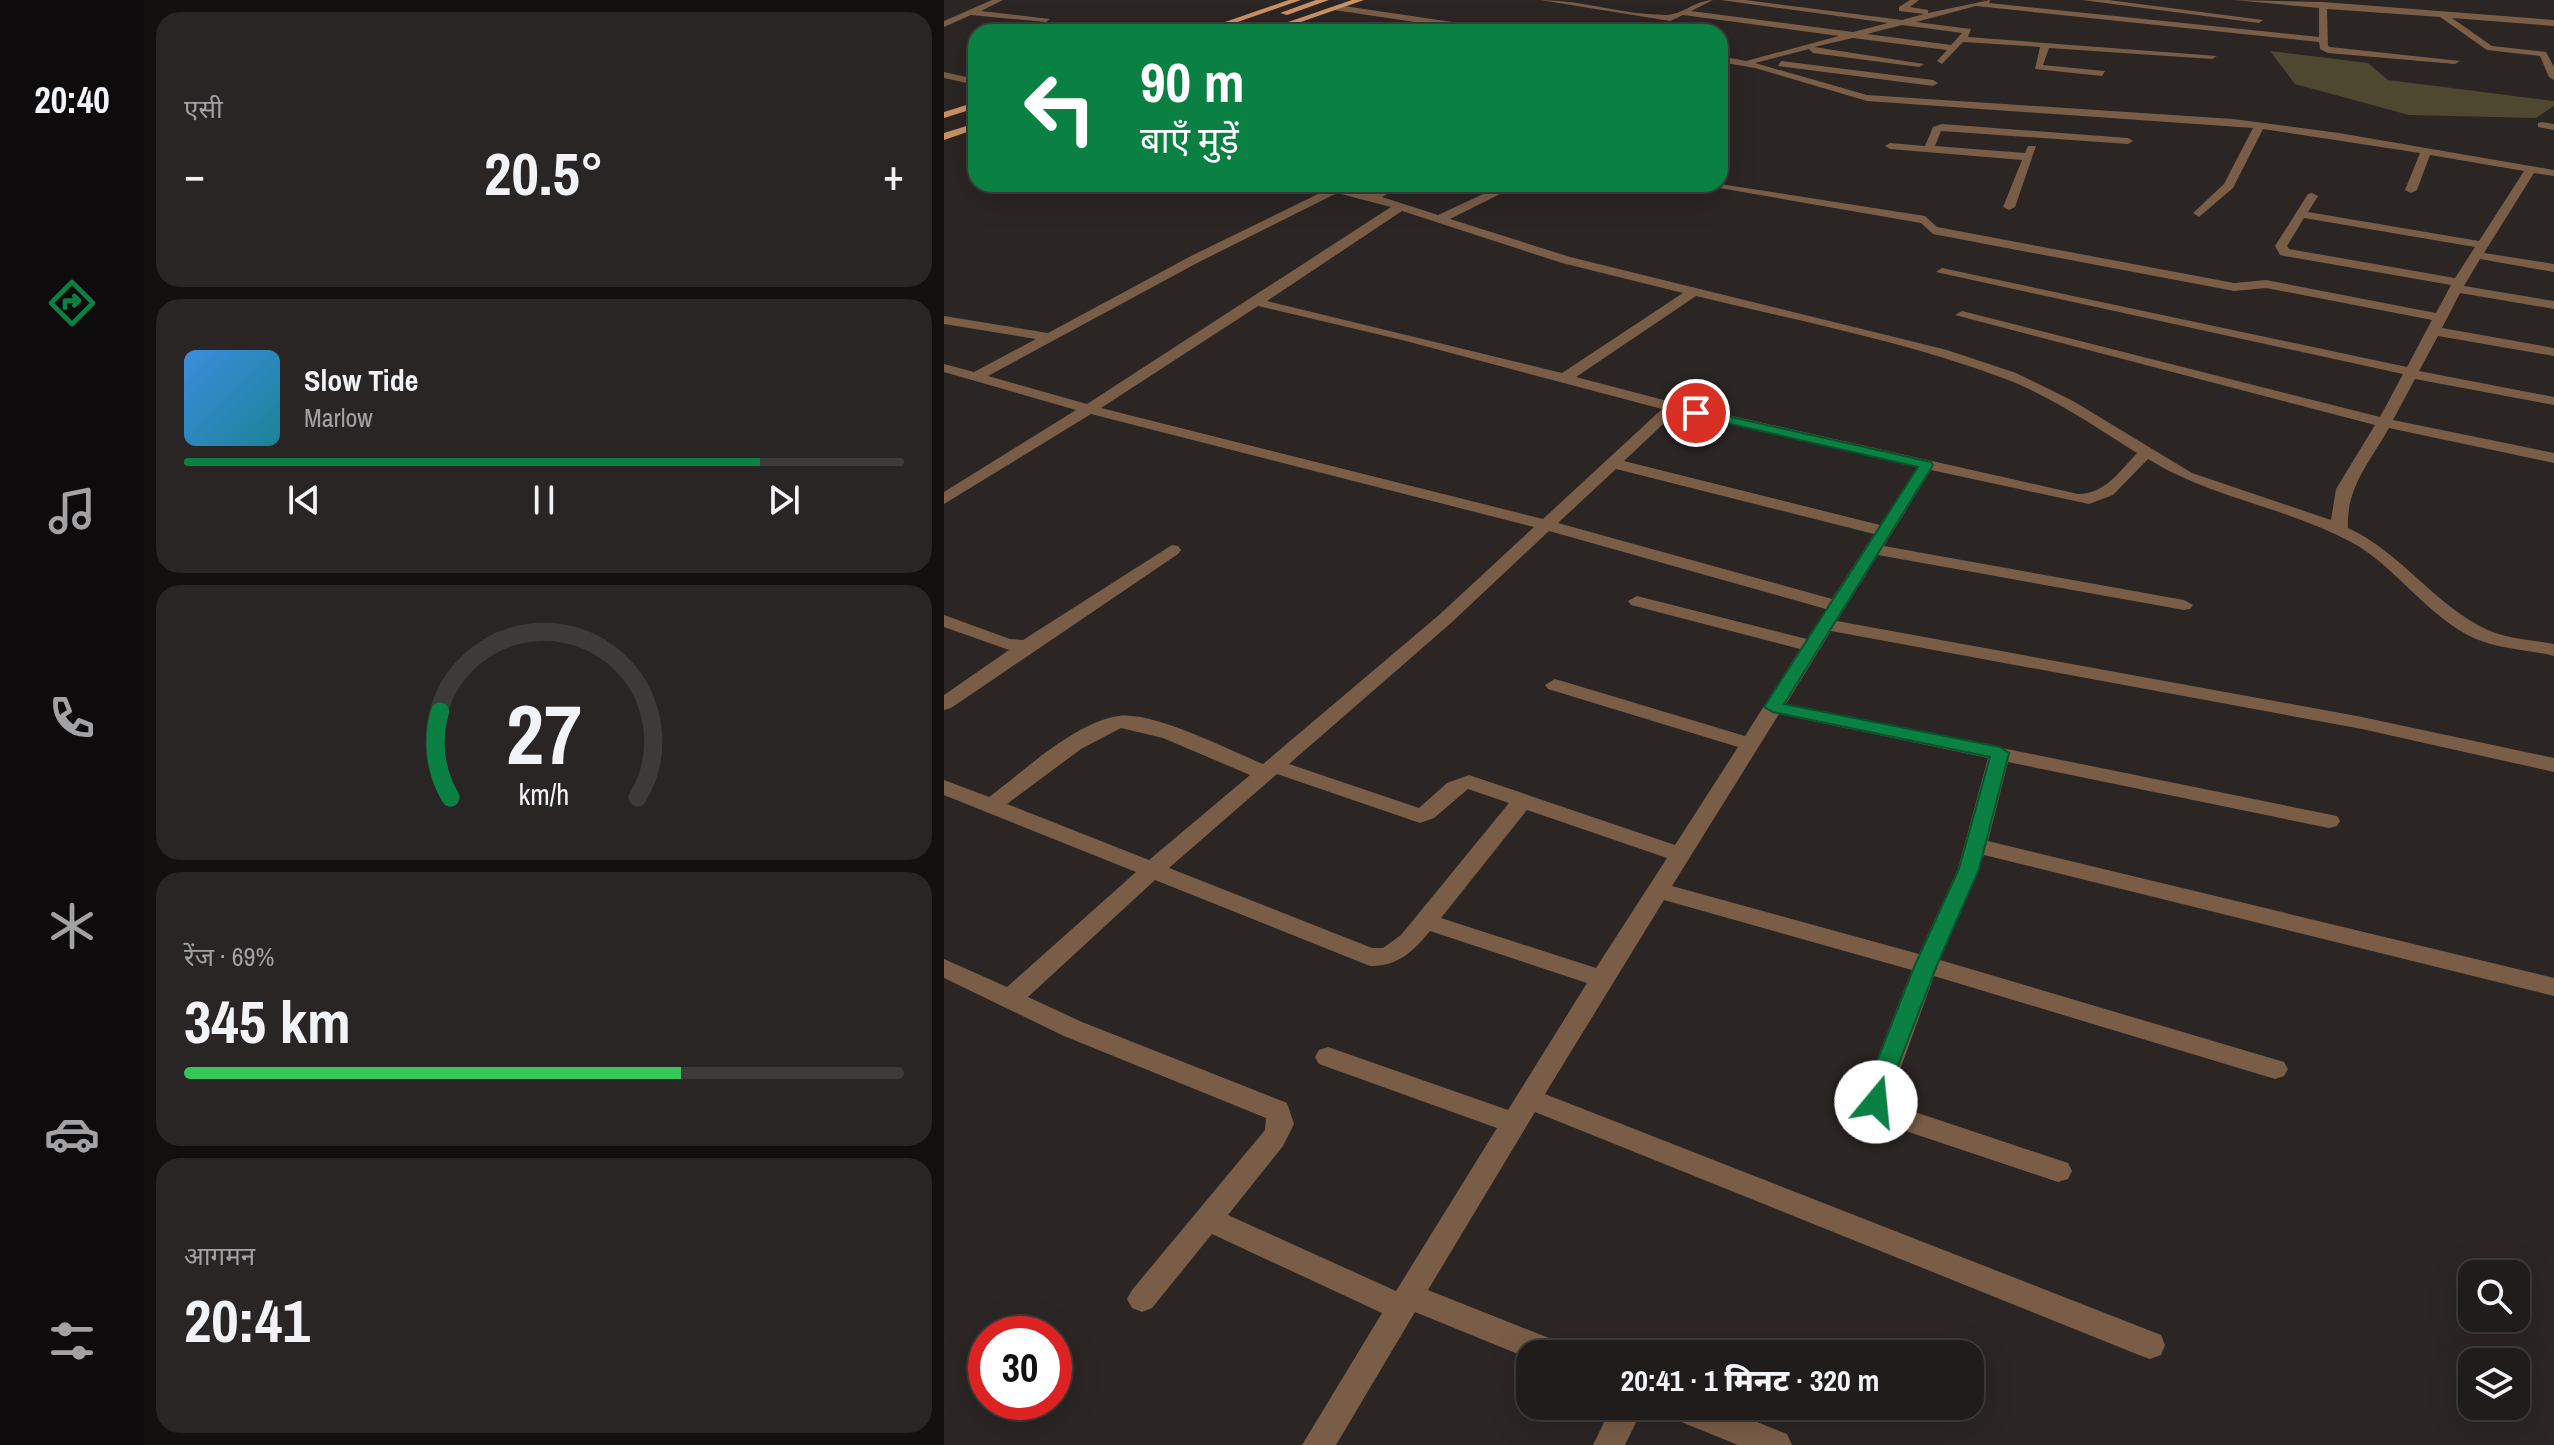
<!DOCTYPE html>
<html lang="hi">
<head>
<meta charset="utf-8">
<style>
  body { margin:0; font-family:"Archivo Narrow","Noto Sans Devanagari",sans-serif; background:#282524; color:#f1f3f6; height:100vh; display:flex; flex-direction:column; font-size:30px; white-space:nowrap }
  * { box-sizing:border-box; margin:0 }
  p { font-size:26px; color:#a2a1a3 }
  .icon { flex:none; width:44px; height:44px; fill:none; stroke:currentColor; stroke-width:2; stroke-linecap:round; stroke-linejoin:round }
  .map { position:relative; flex:1; overflow:hidden }
  .drawer { display:flex; flex-direction:column; gap:12px; padding:12px; background:#120f0f; width:800px }
  .drawer>* { flex:none }
  .top-card { position:absolute; left:24px; top:24px; width:760px; height:168px; border-radius:24px; box-shadow:0 8px 32px #0002,0 0 0 2px #3d3a3a; background:#0b8043; color:#fff; overflow:hidden }
  .buttons { position:absolute; left:1514px; top:1260px; display:grid; gap:16px }
  .buttons a { display:grid; place-items:center; width:72px; height:72px; border-radius:16px; background:#201c1b; box-shadow:0 8px 32px #0002,0 0 0 2px #3d3a3a; font-size:40px }
  .speed { position:absolute; left:24px; top:1316px; display:flex; gap:16px; font-size:40px; font-weight:700; text-align:center }
  .speed>* { display:grid; place-content:center; width:104px; height:104px; border-radius:50%; background:#201c1b; box-shadow:0 8px 32px #0002,0 0 0 2px #3d3a3a; line-height:1 }
  .speed .limit { border:12px solid #d22; background:#fff; color:#111 }
  .pin { position:absolute; display:grid; place-items:center; width:68px; height:68px; color:#fff; margin:-34px; border:4px solid #fff; border-radius:50%; box-shadow:0 2px 8px #0007 }
  .me { position:absolute; width:88px; margin:-44px; rotate:17deg; stroke-linejoin:round; filter:drop-shadow(0 0 6px #0008) }
  .turn { display:flex; align-items:center; gap:28px; height:168px; padding:0 40px; font-size:36px }
  .turn .icon { width:104px; height:104px; stroke-width:2.5 }
  .turn b { display:block; font-size:56px; line-height:68px }
  .big { font-size:60px; font-weight:800; line-height:1.1 }
  .drawer .widget { flex:1; display:flex; flex-direction:column; justify-content:center; gap:12px; min-width:0; padding:0 28px; border-radius:24px; background:#282524 }
  .drawer .dial { align-items:center; gap:0 }
  .dial svg { height:208px; overflow:visible; fill:none; stroke:#3d3a3a; stroke-width:7; stroke-linecap:round; text-anchor:middle }
  .dial text { fill:#f1f3f6; stroke:none }
  .song { display:flex; align-items:center; gap:24px }
  .cover { width:96px; height:96px; border-radius:12px; background:linear-gradient(135deg,hsl(210 70% 55%),hsl(190 70% 35%)) }
  .played { height:8px; border-radius:4px; background:linear-gradient(90deg,#0b8043 80%,#3d3a3a 80%) }
  .keys { display:flex; justify-content:space-around; direction:ltr }
  .heat { display:flex; justify-content:space-between; align-items:center; font-size:44px; direction:ltr }
  .charge { height:12px; border-radius:6px; background:linear-gradient(90deg,#34c759 69%,#3d3a3a 0) }
  .trip { position:absolute; left:572px; top:1340px; width:468px; height:80px; border-radius:24px; background:#201c1b; box-shadow:0 8px 32px #0002,0 0 0 2px #3d3a3a; font-weight:800; line-height:80px; text-align:center }
  main { display:flex; flex:1; min-height:0 }
  .tab-bar { display:flex; flex-direction:column; width:144px; justify-content:space-around; align-items:center; background:#0d0b0b; color:#a2a1a3 }
  .tab-bar .icon { width:56px; height:56px }
  .tab-bar .on { color:#0b8043 }
  .tab-bar b { font-size:36px; color:#f1f3f6 }
  .map>svg:first-child { display:block }
</style>
</head>
<body>
<main>
<nav class="tab-bar">
<b>20:40</b>
<svg class="icon on" aria-label="directions" viewBox="0 0 24 24"><path d="M12 3l9 9-9 9-9-9zM9 14v-3h6M13 9l2 2-2 2"/></svg>
<svg class="icon" aria-label="music" viewBox="0 0 24 24"><path d="M9 18V5l10-2v13"/><circle cx="6" cy="18" r="3"/><circle cx="16" cy="16" r="3"/></svg>
<svg class="icon" aria-label="phone" viewBox="0 0 24 24"><path d="M5 4h4l2 5-3 2q2 4 5 5l2-3 5 2v4C11 20 4 13 5 4z"/></svg>
<svg class="icon" aria-label="climate" viewBox="0 0 24 24"><path d="M12 3v18M4 7l16 10M4 17L20 7"/></svg>
<svg class="icon" aria-label="car" viewBox="0 0 24 24"><path d="M5 17H2v-5l4-1 3-4h7l3 4 3 1v5h-3M9 17h6M6 11h13"/><circle cx="7" cy="17" r="2"/><circle cx="17" cy="17" r="2"/></svg>
<svg class="icon" aria-label="filters" viewBox="0 0 24 24"><path d="M4 7h16M4 17h16"/><circle cx="9" cy="7" r="2"/><circle cx="15" cy="17" r="2"/></svg>
</nav>
<section class="drawer">
<div class="widget"><p>एसी</p>
<div class="heat"><a>−</a><b class="big">20.5°</b><a>+</a></div>
</div>
<div class="widget">
<div class="song"><i class="cover"></i><div><b>Slow Tide</b><p>Marlow</p></div></div>
<div class="played"></div>
<div class="keys"><svg class="icon" aria-label="previous" viewBox="0 0 24 24"><path d="M18 5L8 12l10 7zM5 5v14"/></svg><svg class="icon" aria-label="pause" viewBox="0 0 24 24"><path d="M8 5v14M16 5v14"/></svg><svg class="icon" aria-label="next" viewBox="0 0 24 24"><path d="M6 5l10 7-10 7zM19 5v14"/></svg></div>
</div>
<div class="widget dial"><svg viewBox="0 0 100 80">
<path d="M14 69A42 42 0 1 1 86 69"/>
<path d="M14 69A42 42 0 0 1 10 36" stroke="#0b8043"/>
<text x="50" y="56" font-size="32" font-weight="700">27</text>
<text x="50" y="72" font-size="11">km/h</text>
</svg></div>
<div class="widget"><p>रेंज · 69%</p><b class="big">345 km</b><div class="charge"></div></div>
<div class="widget"><p>आगमन</p><b class="big">20:41</b></div>
</section>
<div class="map">
<svg width="1610" height="1445" viewBox="0 0 1610 1445">
  <rect width="100%" height="100%" fill="#2b2524"/>
  <polygon fill="#4f4831" points="1326,51 1424,63 1444,80 1610,101 1610,106 1592,118 1465,115 1351,84"/>
  <g fill="none" stroke-linecap="round" stroke-linejoin="round">
    <g fill="#795d47" fill-rule="evenodd">
      <polygon points="48,0 59,0 37,11 106,19 102,22 27,15 0,27 0,21"/>
      <path d="M596,0C638,0 680,15 722,15C738,15 752,0 769,0L747,11L909,32L944,23L777,0H801L958,20L980,14L955,11V7L966,0H975L966,7L984,10V13L1046,0L1045,3L1375,37V8L1290,0L1379,2L1610,20V26L1508,18L1548,46L1602,52L1610,67V80L1605,77L1596,56L1543,50L1496,17L1383,9L1384,46L1386,47L1516,61L1511,64L1384,53L1376,49L1375,42L1032,6L972,22L1027,29L1024,37L1273,56L1268,59L1105,48L1099,65L1161,71L1158,76L1091,69L1096,47L1019,42L998,64L993,61L1003,50L909,38L870,47L980,64L975,67L869,53L865,49L811,63L923,95L1289,119L1395,133L1610,170V176L1590,173L1540,253L1610,264V272L1536,259L1520,286L1610,301V309L1516,293L1498,328L1610,348V356L1494,336L1475,371L1610,397V405L1471,379L1449,420L1610,453V463L1445,428C1426,462 1402,487 1404,528C1457,552 1491,606 1544,630C1563,639 1589,640 1610,644V656C1586,650 1555,649 1532,639C1484,618 1452,566 1407,542C1342,507 1267,498 1204,459L1169,495L1145,504L987,470L940,546L1240,600L1249,605L1246,609L1240,610L934,555L893,621L1418,717L1610,758V772L1418,729L887,631L842,704L1393,816L1396,821L1393,826L1385,828L1064,762L1044,841L1610,978V996L1040,855L996,960L1340,1062L1344,1069L1340,1076L1331,1079L990,976L945,1100L950,1105L1124,1163L1128,1171L1124,1179L1114,1182L932,1121C922,1109 919,1104 921,1089L968,970L720,900L601,1094L1217,1335L1221,1345L1217,1355L1206,1359L1195,1355L591,1112L484,1290L620,1344L624,1354H586V1359L471,1312L392,1445H358L438,1313L268,1234L208,1308L198,1312L188,1308L183,1299L188,1290L321,1130L322,1118L120,1036L0,978V959L63,987L192,872L0,795V780L45,797C80,771 130,723 174,716C210,711 284,750 319,764L495,615L590,527L147,414L0,504V492L132,410L0,372V364L30,372L92,339L0,324V316L104,333L247,256L382,190L364,184H384L426,194L446,184H461L438,197L494,215L561,184H576L506,219L626,257L1003,350L1072,373L1129,401L1248,473L1387,520L1392,489L1431,425L1011,315L1018,311L1436,417L1459,374L992,272L998,268L1463,367L1488,320L1322,288L1290,291L989,234L977,223L770,187L776,184L981,216L993,227L1290,283L1322,280L1492,313L1507,285L1340,256L1336,255L1331,246L1364,194L1368,193L1374,196L1364,212L1535,241L1580,171L1486,155L1473,190L1467,193L1461,190L1476,153L1319,129L1289,188L1255,217L1249,213L1280,184L1309,128L923,101L811,68L776,62V56L802,61L895,36L739,15L726,21ZM958,25L1018,33L1007,45L923,34ZM393,193L447,207L143,404L44,376L255,262ZM458,211L618,263L739,293L618,373L323,301ZM1360,218L1531,247L1511,278L1345,249L1343,246ZM752,296C854,321 960,341 1059,378C1107,396 1150,426 1193,453C1176,471 1161,494 1134,494L731,403L632,377ZM314,306L458,340L718,409L599,519L157,408ZM732,412L973,467L936,525L680,461ZM672,469L930,534L888,599L614,523ZM605,531L882,609L863,639L693,596L684,601L687,605L856,649L801,736L618,681L611,679L601,685L604,689L794,747L731,845L525,775L503,783L475,808L345,764L507,623ZM835,714L1044,758L1014,869L975,954L728,886ZM177,728L219,738L306,775L205,860L63,804L137,749ZM333,774L476,823L490,818L524,789L565,803L457,935L439,948H428L225,868ZM583,810L723,858L652,968L497,918ZM211,880L426,966C453,967 470,951 486,931L643,983L564,1110L384,1047L375,1050L371,1057L375,1064L553,1128L452,1291L284,1215L339,1146L350,1124L343,1103L138,1022L84,997Z"/>
      <polygon points="1138,0 1164,0 1319,20 1315,23"/>
      <polygon points="393,5 556,29 560,32 538,32 390,10"/>
      <polygon points="837,61 989,80 994,83 989,86 834,66"/>
      <polygon points="0,72 32,79 32,85 0,78"/>
      <polygon points="1598,122 1610,124 1610,130 1594,127 1594,123"/>
      <polygon points="998,124 1184,138 1189,141 1184,144 997,131 991,146 1081,153 1084,146 1092,146 1071,207 1065,210 1059,207 1078,160 946,149 941,146 946,143 981,146 989,127"/>
      <polygon points="228,545 234,546 237,550 234,554 7,708 0,710 0,695 65,650 0,627 0,615 66,639 79,640"/>
      <polygon points="668,1406 700,1406 681,1445 649,1445"/>
      <polygon points="720,1406 773,1406 843,1434 848,1445 794,1445 725,1417"/>
    </g>
    <g fill="#cb9163" fill-rule="evenodd">
      <polygon points="345,0 357,0 265,32 252,32"/>
      <polygon points="372,0 385,0 343,15 336,13"/>
      <polygon points="408,0 420,0 328,32 315,32"/>
      <polygon points="32,102 32,108 0,118 0,112"/>
      <polygon points="32,123 32,129 0,140 0,133"/>
    </g>
  </g>
  <polygon fill="#0b8043" stroke="#07532c" stroke-width="2" points="752,409 987,462 989,465 840,704 1056,747 1065,753 1035,869 993,965 945,1089 940,1109 932,1112 923,1109 920,1102 922,1089 971,965 1015,869 1046,757 829,712 820,707 974,467 747,415 747,410"/>
</svg>
<div class="buttons">
<a><svg class="icon" aria-label="search" viewBox="0 0 24 24"><circle cx="10" cy="10" r="6"/><path d="M15 15l6 6"/></svg></a>
<a><svg class="icon" aria-label="layers" viewBox="0 0 24 24"><path d="M12 4l9 5-9 5-9-5zM3 14l9 5 9-5"/></svg></a>
</div>
<div class="speed"><div class="limit">30</div></div>
<div class="pin" style="left:752px;top:413px;background:#d93025"><svg class="icon" aria-label="arrive" viewBox="0 0 24 24"><path d="M6 21V4h12l-3 4 3 4H6"/></svg></div>
<svg class="me" style="left:932px;top:1102px" viewBox="-20 -20 40 40"><circle r="19" fill="#fff"/><path d="M0-13L10 11 0 6-10 11z" fill="#0b8043"/></svg>
<div class="trip">20:41 · 1 मिनट · 320 m</div>
<div class="top-card">
<div class="turn"><svg class="icon" aria-label="left" viewBox="0 0 24 24"><path d="M17 20v-9H6M10 6l-5 5 5 5"/></svg><div><b>90 m</b>बाएँ मुड़ें</div></div>
</div>
</div>
</main>
</body>
</html>
